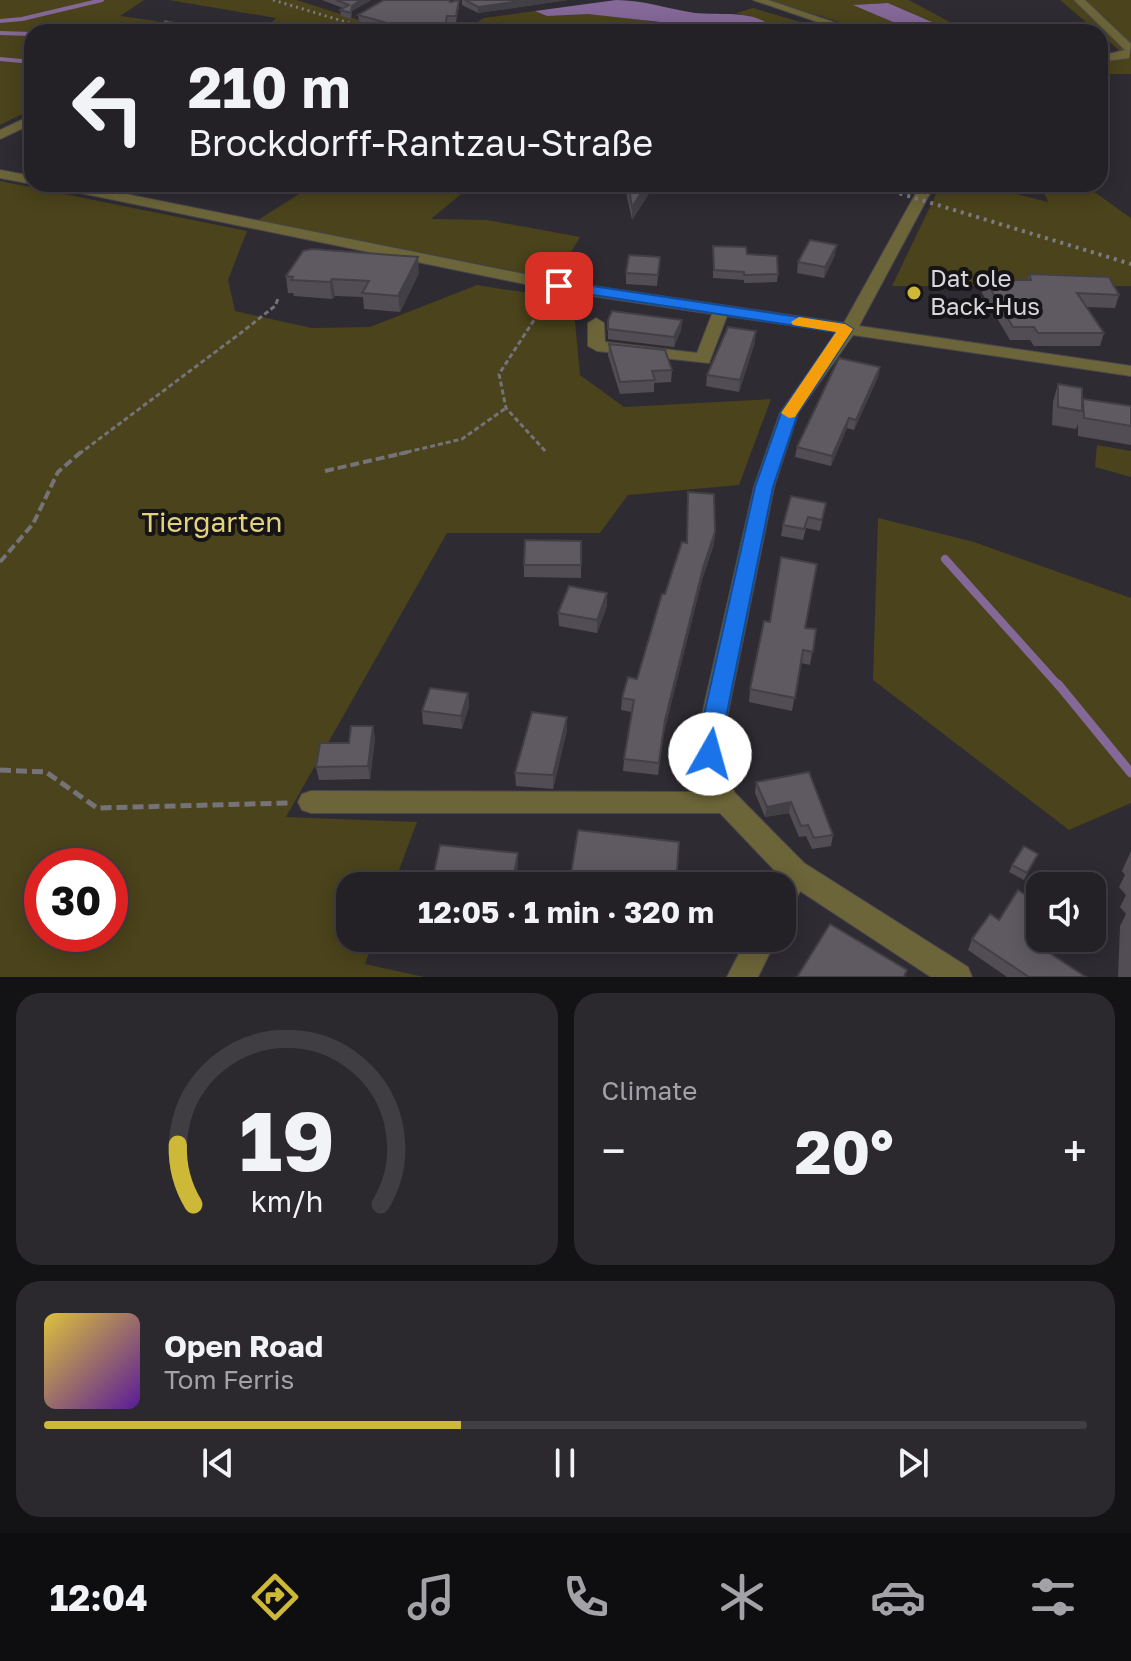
<!DOCTYPE html>
<html lang="en">
<head>
<meta charset="utf-8">
<style>
  body { margin:0; font-family:"Golos Text",sans-serif; background:#2b282e; color:#f1f3f6; height:100vh; display:flex; flex-direction:column; font-size:30px; white-space:nowrap }
  * { box-sizing:border-box; margin:0 }
  p { font-size:26px; color:#a3a3a7 }
  .icon { flex:none; width:44px; height:44px; fill:none; stroke:currentColor; stroke-width:2; stroke-linecap:round; stroke-linejoin:round }
  .map { position:relative; height:977px; overflow:hidden }
  .panel { display:flex; flex-direction:column; gap:16px; padding:16px; background:#131215; flex:1 }
  .panel>* { flex:none }
  .top-card { position:absolute; left:24px; top:24px; width:1084px; height:168px; border-radius:24px; box-shadow:0 4px 20px #0003,0 0 0 2px #403e43; background:#232026; color:#f1f3f6; overflow:hidden }
  .buttons { position:absolute; left:1026px; top:872px; display:grid; gap:16px }
  .buttons a { display:grid; place-items:center; width:80px; height:80px; border-radius:16px; background:#232026; box-shadow:0 4px 20px #0003,0 0 0 2px #403e43; font-size:40px }
  .speed { position:absolute; left:24px; top:848px; display:flex; gap:16px; font-size:40px; font-weight:700; text-align:center }
  .speed>* { display:grid; place-content:center; width:104px; height:104px; border-radius:50%; background:#232026; box-shadow:0 4px 20px #0003,0 0 0 2px #403e43; line-height:1 }
  .speed .limit { border:12px solid #d22; background:#fff; color:#111 }
  .pin { position:absolute; display:grid; place-items:center; width:68px; height:68px; color:#fff; margin:-34px; border-radius:16px; box-shadow:0 4px 12px #0006 }
  .me { position:absolute; width:88px; margin:-44px; rotate:7deg; stroke-linejoin:round; filter:drop-shadow(0 0 6px #0008) }
  .turn { display:flex; align-items:center; gap:28px; height:168px; padding:0 32px; font-size:36px }
  .turn .icon { width:104px; height:104px; stroke-width:2.5 }
  .turn b { display:block; font-size:56px; line-height:68px }
  .big { font-size:60px; font-weight:700; line-height:1.1 }
  .panel .card { flex:1; display:flex; flex-direction:column; justify-content:center; gap:12px; min-width:0; padding:0 28px; border-radius:24px; background:#2b282e }
  .panel .dial { align-items:center; gap:0 }
  .dial svg { height:208px; overflow:visible; fill:none; stroke:#403e43; stroke-width:7; stroke-linecap:round; text-anchor:middle }
  .dial text { fill:#f1f3f6; stroke:none }
  .song { display:flex; align-items:center; gap:24px }
  .cover { width:96px; height:96px; border-radius:12px; background:linear-gradient(135deg,hsl(50 70% 55%),hsl(270 70% 35%)) }
  .played { height:8px; border-radius:4px; background:linear-gradient(90deg,#ceb837 40%,#403e43 40%) }
  .keys { display:flex; justify-content:space-around; direction:ltr }
  .heat { display:flex; justify-content:space-between; align-items:center; font-size:44px; direction:ltr }
  .panel .tiles { flex:1; display:grid; gap:16px; grid-template-columns:1fr 1fr }
  .card:last-child { grid-column:span 2 }
  .trip { position:absolute; left:336px; top:872px; width:460px; height:80px; border-radius:24px; background:#232026; box-shadow:0 4px 20px #0003,0 0 0 2px #403e43; font-weight:700; line-height:80px; text-align:center }
  .tabs { display:flex; height:128px; justify-content:space-around; align-items:center; background:#0e0d0f; color:#a3a3a7 }
  .tabs .icon { width:56px; height:56px }
  .tabs .current { color:#ceb837 }
  .tabs b { font-size:36px; color:#f1f3f6 }
  .map>svg:first-child { display:block }
</style>
</head>
<body>
<div class="map">
<svg width="1131" height="977" viewBox="0 0 1131 977">
  <rect width="100%" height="100%" fill="#2f2b32"/>
  <g fill="#4a431b" fill-rule="evenodd">
    <polygon points="0,0 144,0 120,16 157,21 149,32 32,32 32,109 0,125"/>
    <polygon points="169,0 297,0 396,32 263,32 276,18"/>
    <path d="M767,0H909L968,32H873ZM888,3L930,21L893,22L855,5Z"/>
    <polygon points="1060,0 1131,0 1131,74 1100,74 1100,54 1103,56 1119,50"/>
    <polygon points="753,8 834,32 777,32 771,24 736,13"/>
    <path d="M535,11C554,18 571,13 591,14C629,17 666,23 703,32H460L484,18Z"/>
    <path d="M0,181L247,231L228,280L235,311L312,328L370,327L477,285L573,300L580,375L624,407L771,399L739,485L628,495L600,533H447L286,817L417,822L393,886H350V938H374L365,964L424,977H0ZM42,866H110V934H42Z"/>
    <polygon points="315,184 473,184 431,219 487,220 580,237 558,274 534,275 258,220"/>
    <polygon points="941,184 975,184 1048,202 1041,184 1083,184 1131,218 1131,286 892,286"/>
    <polygon points="1097,445 1131,451 1131,477 1095,467"/>
    <polygon points="878,518 974,542 1131,598 1131,803 1069,830 873,680"/>
  </g>
  <g fill="#846898">
    <path d="M616,0C644,0 668,9 695,13C723,16 757,8 777,32H703L660,22L588,14L547,16L535,11Z"/>
    <polygon points="888,3 932,22 893,22 853,5"/>
  </g>
  <g fill="none" stroke-linecap="round" stroke-linejoin="round">
    <g stroke="#846898" stroke-width="4">
      <polyline points="0,21 22,19 102,0"/>
      <polyline points="0,33 32,34"/>
      <polyline points="0,59 32,62"/>
    </g>
    <polyline stroke="#846898" stroke-width="8" points="945,559 1059,686"/>
    <polyline stroke="#846898" stroke-width="9" points="1058,684 1131,773"/>
    <g stroke="#4a474d" stroke-width="2">
      <g id="minor">
        <polygon points="753,0 768,0 863,32 847,32"/>
        <polygon points="1074,0 1085,0 1131,44 1129,58 1100,62 1100,56 1125,50"/>
        <polygon points="165,21 174,23 167,32 157,32"/>
        <polygon points="32,115 32,124 0,139 0,130"/>
        <polygon points="0,170 32,176 32,184 0,178"/>
        <polygon points="49,184 76,184 559,281 844,323 921,184 935,184 859,326 1131,366 1131,376 853,335 798,413 774,487 723,737 723,771 735,793 804,863 968,967 972,977 931,977 800,891 792,907 782,911 782,886 773,886 779,875 720,813 311,813 302,810 298,802 302,794 311,791 708,792 697,772 697,737 754,487 780,413 837,332 727,316 709,363 597,351 588,346 588,323 596,318 604,323 605,342 697,353 712,314 559,291 56,188"/>
        <polygon points="747,938 777,938 758,977 727,977"/>
      </g>
    </g>
    <g stroke="#757278" stroke-width="3" stroke-dasharray="5 3" stroke-linecap="butt">
      <polyline points="547,300 499,374 506,408 547,453"/>
      <polyline points="79,454 242,332 275,306 278,299"/>
      <polyline points="399,454 462,439 506,408"/>
    </g>
    <g stroke="#757278" stroke-width="4" stroke-dasharray="9 4" stroke-linecap="butt">
      <polyline points="325,471 408,452"/>
      <polyline points="0,562 33,524 58,472 81,452"/>
    </g>
    <polyline stroke="#757278" stroke-width="5" stroke-dasharray="11 5" stroke-linecap="butt" points="0,770 46,772 97,808 289,803"/>
    <use href="#minor" fill="#6c6539" fill-rule="evenodd"/>
    <polyline stroke="#7e7b81" stroke-width="3" stroke-dasharray="2 4" stroke-linecap="butt" points="273,0 379,32"/>
    <polyline stroke="#7e7b81" stroke-width="4" stroke-dasharray="3 5" stroke-linecap="butt" points="869,184 1131,264"/>
  </g>
  <g fill="#524d54">
    <polygon points="322,0 371,0 352,11 351,19 341,16 340,10 343,8"/>
    <polygon points="462,0 568,0 478,13 462,5"/>
    <polygon points="450,2 459,6 456,22 447,22 445,32 372,32 379,27 359,21 358,15"/>
    <polygon points="627,184 655,184 632,220 626,192"/>
    <polygon points="713,246 747,254 778,274 777,282 744,283 744,280 713,278"/>
    <polygon points="835,255 824,278 797,273 798,262"/>
    <polygon points="660,257 657,286 626,284 626,273"/>
    <polygon points="419,273 400,312 364,309 363,297 335,296 332,299 294,296 293,293 288,293 286,276"/>
    <polygon points="1029,274 1119,295 1115,308 1086,307 1104,333 1100,346 1034,346 1030,340 1010,340 982,293 985,280 1027,280"/>
    <polygon points="608,320 682,320 681,330 674,347 608,339"/>
    <polygon points="755,342 739,392 706,386 707,375"/>
    <polygon points="609,344 672,370 671,382 654,383 654,392 620,394 608,355"/>
    <polygon points="880,367 878,377 854,430 847,428 831,466 795,457 797,447"/>
    <polygon points="1058,384 1082,403 1083,399 1131,426 1131,445 1078,436 1078,424 1076,429 1052,425 1053,402"/>
    <polygon points="688,492 715,532 714,544 702,580 664,732 658,775 623,771 624,759 632,712 621,710 622,698 637,679 665,594 687,542"/>
    <polygon points="791,496 824,514 820,531 806,528 803,540 781,536 783,525"/>
    <polygon points="581,541 581,578 524,577 524,565"/>
    <polygon points="607,593 607,606 597,633 559,626 558,613"/>
    <polygon points="805,628 816,629 810,665 801,663 792,711 749,702 750,689"/>
    <polygon points="468,693 469,706 462,729 423,724 422,711"/>
    <polygon points="373,726 375,739 370,779 319,780 316,767"/>
    <polygon points="567,730 553,789 516,786 515,773"/>
    <polygon points="809,772 833,835 831,846 812,849 806,836 799,837 789,813 765,817 755,793 756,782"/>
    <polygon points="679,842 676,886 569,886"/>
    <polygon points="1131,851 1131,977 1118,977 1120,926 1126,914 1120,907 1126,895 1119,887 1125,875 1122,871"/>
    <polygon points="1038,854 1024,880 1009,872 1012,865"/>
    <polygon points="999,920 1034,943 1086,977 1007,977 968,950 972,939"/>
    <polygon points="563,938 595,938 594,943 563,939"/>
  </g>
  <g fill="#423f45">
    <polygon points="361,0 371,0 352,11 351,19 352,6"/>
    <polygon points="527,0 568,0 478,13 478,7"/>
    <polygon points="647,184 655,184 632,220 632,207"/>
    <polygon points="837,245 835,255 824,278 825,267"/>
    <polygon points="418,257 419,273 400,312 398,296"/>
    <polygon points="332,279 335,296 332,299 330,282"/>
    <polygon points="682,320 681,330 674,347 674,337"/>
    <polygon points="756,331 755,342 739,392 740,380"/>
    <polygon points="880,367 878,377 854,430 856,420"/>
    <polygon points="849,418 847,428 831,466 832,456"/>
    <polygon points="715,532 714,544 702,580 664,732 658,775 665,720 703,568"/>
    <polygon points="607,593 607,606 597,633 597,620"/>
    <polygon points="468,693 469,706 462,729 461,716"/>
    <polygon points="567,717 567,730 553,789 553,775"/>
    <polygon points="373,726 375,739 370,779 368,766"/>
    <polygon points="791,802 789,813 765,817 767,807"/>
    <polygon points="518,853 518,866 515,886 512,886"/>
  </g>
  <g fill="#5f5a62" stroke="#423f45" stroke-width="2">
    <polygon points="336,0 361,0 352,6 351,13 340,10 349,5"/>
    <polygon points="384,0 449,0 450,2 459,0 456,16 447,16 444,29 409,29 405,32 372,32 384,22 358,15"/>
    <polygon points="465,0 527,0 478,7"/>
    <polygon points="628,184 647,184 632,207"/>
    <polygon points="810,240 837,245 825,267 798,262"/>
    <polygon points="713,246 746,247 747,254 777,256 778,274 744,275 744,272 714,270"/>
    <polygon points="312,249 418,257 398,296 362,293 369,281 332,279 330,282 291,280 293,277 286,276 303,251"/>
    <polygon points="629,255 660,257 658,275 626,273"/>
    <polygon points="1029,274 1109,277 1119,295 1077,293 1104,333 1038,333 1034,327 1013,327 985,280 1031,280"/>
    <polygon points="612,311 682,320 674,337 608,329 608,320"/>
    <polygon points="728,327 756,331 740,380 707,375"/>
    <polygon points="609,344 665,350 672,370 652,371 655,380 620,382"/>
    <polygon points="839,358 880,367 856,420 849,418 832,456 797,447"/>
    <polygon points="1058,384 1082,388 1082,411 1058,407"/>
    <polygon points="1083,399 1131,406 1131,426 1084,418"/>
    <polygon points="688,492 714,494 715,532 703,568 665,720 659,763 624,759 634,700 622,698 628,677 637,679 662,594 665,594 682,542 687,543"/>
    <polygon points="791,496 826,503 822,520 808,517 804,529 783,525"/>
    <polygon points="525,540 581,541 581,565 524,565"/>
    <polygon points="781,557 817,564 805,628 816,629 813,652 803,650 795,698 750,689 764,621 770,622"/>
    <polygon points="569,586 607,593 597,620 558,613"/>
    <polygon points="430,688 468,693 461,716 422,711"/>
    <polygon points="532,712 567,717 553,775 515,773"/>
    <polygon points="351,726 373,726 368,766 316,767 320,743 349,743"/>
    <polygon points="809,772 833,835 814,838 808,825 801,826 791,802 767,807 756,782"/>
    <polygon points="578,830 679,842 676,884 602,874 600,886 569,886"/>
    <polygon points="440,845 518,853 512,886 431,886"/>
    <polygon points="1024,846 1038,854 1027,873 1012,865"/>
    <polygon points="1018,890 1040,904 1040,930 1033,942 1086,977 1029,977 972,939 990,914 999,920"/>
    <polygon points="830,924 907,970 904,977 797,977"/>
  </g>
  <polygon fill="#1a73e8" stroke="#114b97" stroke-width="2" points="559,281 845,324 853,329 798,413 773,487 722,737 722,754 718,761 710,764 702,761 699,754 699,737 755,487 781,413 836,332 554,289 551,286"/>
  <polygon fill="#f59e0b" points="799,317 845,324 853,329 795,417 789,418 781,413 836,332 793,325 791,322"/>
  <circle fill="#ceb837" stroke="#161417" stroke-width="3" cx="914" cy="293" r="8"/>
  <g text-anchor="middle" stroke-width="8" stroke-linejoin="round" paint-order="stroke">
    <g font-size="24" fill="#d9d7db" stroke="#161417" text-anchor="start">
      <text x="930" y="287">Dat ole<tspan x="930" dy="28">Back-Hus</tspan></text>
    </g>
    <g font-size="28" fill="#e2d27b" stroke="#161417">
      <text x="212" y="532">Tiergarten</text>
    </g>
  </g>
</svg>
<div class="buttons">
<a><svg class="icon" aria-label="sound" viewBox="0 0 24 24"><path d="M4 9h4l5-4v14l-5-4H4zM17 9q2 3 0 6"/></svg></a>
</div>
<div class="speed"><div class="limit">30</div></div>
<div class="pin" style="left:559px;top:286px;background:#d93025"><svg class="icon" aria-label="arrive" viewBox="0 0 24 24"><path d="M6 21V4h12l-3 4 3 4H6"/></svg></div>
<svg class="me" style="left:710px;top:754px" viewBox="-20 -20 40 40"><circle r="19" fill="#fff"/><path d="M0-13L10 11 0 6-10 11z" fill="#1a73e8"/></svg>
<div class="trip">12:05 · 1 min · 320 m</div>
<div class="top-card">
<div class="turn"><svg class="icon" aria-label="left" viewBox="0 0 24 24"><path d="M17 20v-9H6M10 6l-5 5 5 5"/></svg><div><b>210 m</b>Brockdorff-Rantzau-Straße</div></div>
</div>
</div>
<section class="panel">
<div class="tiles">
<div class="card dial"><svg viewBox="0 0 100 80">
<path d="M14 69A42 42 0 1 1 86 69"/>
<path d="M14 69A42 42 0 0 1 8 46" stroke="#ceb837"/>
<text x="50" y="56" font-size="32" font-weight="700">19</text>
<text x="50" y="72" font-size="11">km/h</text>
</svg></div>
<div class="card"><p>Climate</p>
<div class="heat"><a>−</a><b class="big">20°</b><a>+</a></div>
</div>
<div class="card">
<div class="song"><i class="cover"></i><div><b>Open Road</b><p>Tom Ferris</p></div></div>
<div class="played"></div>
<div class="keys"><svg class="icon" aria-label="previous" viewBox="0 0 24 24"><path d="M18 5L8 12l10 7zM5 5v14"/></svg><svg class="icon" aria-label="pause" viewBox="0 0 24 24"><path d="M8 5v14M16 5v14"/></svg><svg class="icon" aria-label="next" viewBox="0 0 24 24"><path d="M6 5l10 7-10 7zM19 5v14"/></svg></div>
</div>
</div>
</section>
<nav class="tabs">
<b>12:04</b>
<svg class="icon current" aria-label="directions" viewBox="0 0 24 24"><path d="M12 3l9 9-9 9-9-9zM9 14v-3h6M13 9l2 2-2 2"/></svg>
<svg class="icon" aria-label="music" viewBox="0 0 24 24"><path d="M9 18V5l10-2v13"/><circle cx="6" cy="18" r="3"/><circle cx="16" cy="16" r="3"/></svg>
<svg class="icon" aria-label="phone" viewBox="0 0 24 24"><path d="M5 4h4l2 5-3 2q2 4 5 5l2-3 5 2v4C11 20 4 13 5 4z"/></svg>
<svg class="icon" aria-label="climate" viewBox="0 0 24 24"><path d="M12 3v18M4 7l16 10M4 17L20 7"/></svg>
<svg class="icon" aria-label="car" viewBox="0 0 24 24"><path d="M5 17H2v-5l4-1 3-4h7l3 4 3 1v5h-3M9 17h6M6 11h13"/><circle cx="7" cy="17" r="2"/><circle cx="17" cy="17" r="2"/></svg>
<svg class="icon" aria-label="filters" viewBox="0 0 24 24"><path d="M4 7h16M4 17h16"/><circle cx="9" cy="7" r="2"/><circle cx="15" cy="17" r="2"/></svg>
</nav>
</body>
</html>
